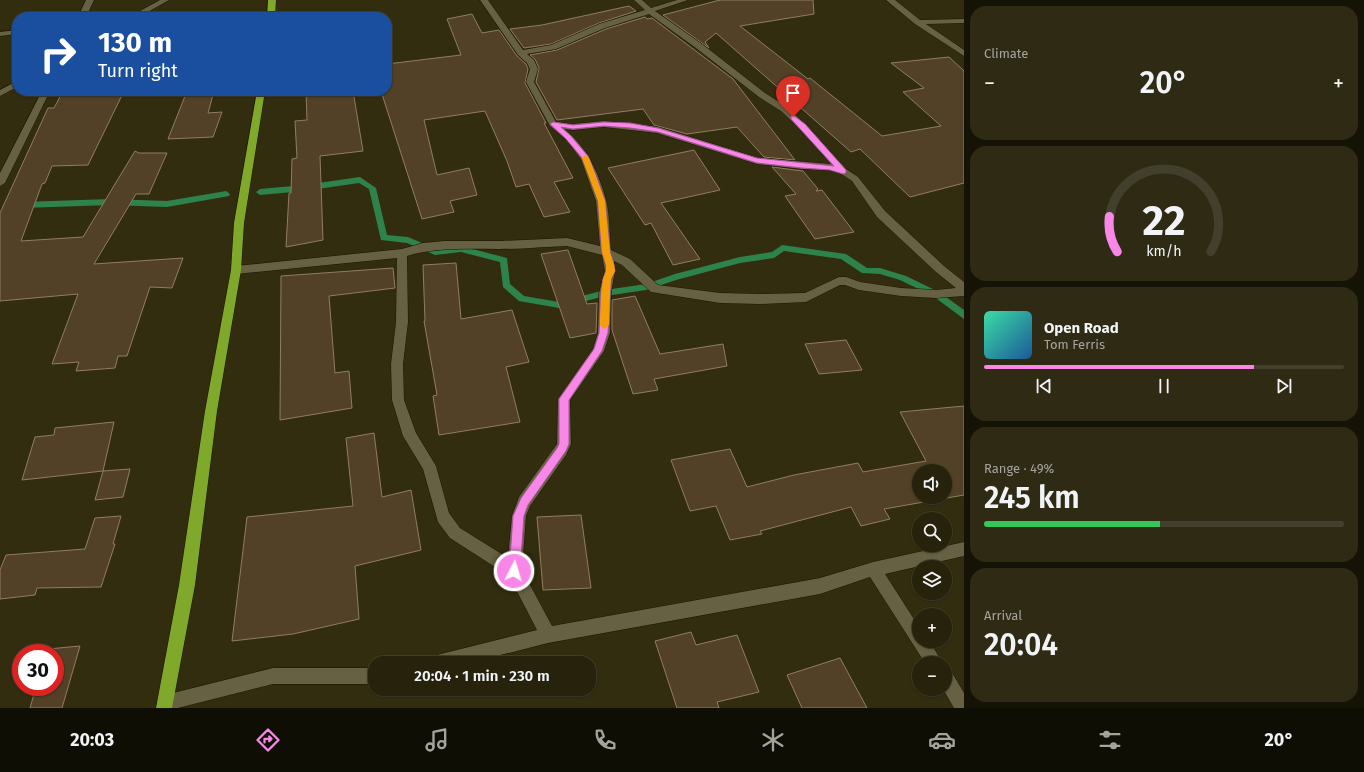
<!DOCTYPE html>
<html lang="en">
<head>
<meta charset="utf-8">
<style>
  body { margin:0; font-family:"Fira Sans",sans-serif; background:#2e2a14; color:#f1f3f6; height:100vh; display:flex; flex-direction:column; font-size:15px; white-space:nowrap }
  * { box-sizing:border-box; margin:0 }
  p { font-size:13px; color:#a4a49d }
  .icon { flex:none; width:22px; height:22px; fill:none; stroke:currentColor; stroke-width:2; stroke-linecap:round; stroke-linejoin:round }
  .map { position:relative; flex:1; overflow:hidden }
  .drawer { display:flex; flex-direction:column; gap:6px; padding:6px; background:#151306; width:400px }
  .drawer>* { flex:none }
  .hud { position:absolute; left:12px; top:12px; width:380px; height:84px; border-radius:16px; box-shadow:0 1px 3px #0004,0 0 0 1px #423f2c; background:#1a4fa0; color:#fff; overflow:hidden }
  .fabs { position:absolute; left:912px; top:464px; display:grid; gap:8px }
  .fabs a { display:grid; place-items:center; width:40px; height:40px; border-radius:50%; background:#26220b; box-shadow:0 1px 3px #0004,0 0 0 1px #423f2c; font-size:20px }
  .speed { position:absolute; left:12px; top:644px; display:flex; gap:8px; font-size:20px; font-weight:700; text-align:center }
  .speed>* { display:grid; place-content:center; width:52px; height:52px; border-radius:50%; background:#26220b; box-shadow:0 1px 3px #0004,0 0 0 1px #423f2c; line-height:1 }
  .speed .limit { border:6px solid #d22; background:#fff; color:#111 }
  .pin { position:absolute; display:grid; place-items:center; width:34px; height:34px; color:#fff; margin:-41px -17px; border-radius:50% 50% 50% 0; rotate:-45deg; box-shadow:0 0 4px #0007 }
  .pin .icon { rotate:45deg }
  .me { position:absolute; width:44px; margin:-22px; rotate:5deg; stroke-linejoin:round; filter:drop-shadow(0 0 3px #0008) }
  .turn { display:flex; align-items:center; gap:14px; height:84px; padding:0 20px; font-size:18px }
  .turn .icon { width:52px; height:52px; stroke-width:2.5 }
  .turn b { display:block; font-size:28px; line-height:34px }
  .big { font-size:30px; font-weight:600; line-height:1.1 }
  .drawer .tile { flex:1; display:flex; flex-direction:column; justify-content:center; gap:6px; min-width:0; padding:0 14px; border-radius:16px; background:#2e2a14 }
  .drawer .dial { align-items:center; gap:0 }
  .dial svg { height:104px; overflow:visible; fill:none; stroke:#423f2c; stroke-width:7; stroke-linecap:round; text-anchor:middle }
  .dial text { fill:#f1f3f6; stroke:none }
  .song { display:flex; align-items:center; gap:12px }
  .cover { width:48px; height:48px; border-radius:6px; background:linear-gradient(135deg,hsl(160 70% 55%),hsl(210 70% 35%)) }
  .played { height:4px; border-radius:2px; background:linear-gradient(90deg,#f987e8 75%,#423f2c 75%) }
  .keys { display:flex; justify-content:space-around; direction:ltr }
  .heat { display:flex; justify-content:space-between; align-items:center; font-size:22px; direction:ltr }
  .charge { height:6px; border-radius:3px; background:linear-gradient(90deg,#34c759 49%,#423f2c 0) }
  .trip { position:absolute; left:368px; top:656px; width:228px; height:40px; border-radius:16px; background:#26220b; box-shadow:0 1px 3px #0004,0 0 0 1px #423f2c; font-weight:600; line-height:40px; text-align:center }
  .dock { display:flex; height:64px; justify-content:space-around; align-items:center; background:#0f0e04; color:#a4a49d }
  .dock .icon { width:28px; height:28px }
  .dock .active { color:#f987e8 }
  .dock b { font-size:18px; color:#f1f3f6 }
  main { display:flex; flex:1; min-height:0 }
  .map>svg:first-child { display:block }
</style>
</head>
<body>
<main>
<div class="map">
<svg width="964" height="708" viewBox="0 0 964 708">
  <rect width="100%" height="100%" fill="#322d0f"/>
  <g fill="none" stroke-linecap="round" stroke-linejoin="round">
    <g fill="#2d834b" fill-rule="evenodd">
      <polygon points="360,177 376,188 387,235 408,237 436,249 461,246 507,258 510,284 524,296 559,302 605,290 646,284 675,274 740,257 772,252 782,245 846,254 867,268 880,268 906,276 939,292 964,310 964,319 933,296 900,280 880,274 862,273 841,259 784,251 774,258 740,263 676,280 646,290 605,296 559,308 519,301 503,287 500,262 461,252 435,255 407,243 381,240 369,189 359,183 304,191 260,195 256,192 260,189 304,185"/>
      <polygon points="226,191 230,194 229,196 167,207 111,205 22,208 18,205 22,202 111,199 167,201"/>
    </g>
  </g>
  <g fill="#524027" stroke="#917d62" fill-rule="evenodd">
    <polygon points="720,0 813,0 814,14 740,26 808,79 810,78 882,136 941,126 903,92 924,88 891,63 949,57 964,71 964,183 910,197 860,149 851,152 716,33 705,42 709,48 663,15"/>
    <polygon points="629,6 636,11 599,23 551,44 524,48 510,29 542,25"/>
    <polygon points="472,14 482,33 499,30 517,56 526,64 528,69 525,83 546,123 544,123 573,178 554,182 570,212 544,217 529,184 516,187 507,161 485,111 424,120 437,175 469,168 477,195 450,201 454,212 422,219 381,91 387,91 387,64 461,55 447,19"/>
    <polygon points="645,17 647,19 652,18 733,79 795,160 764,157 737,127 687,134 654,125 643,109 557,120 536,82 539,68 535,59 530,55 557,50 606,29"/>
    <polygon points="63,91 124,91 88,165 52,166 45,183 42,184 21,241 83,237 135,151 139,153 167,153 149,194 136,194 94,264 183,258 172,288 150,287 127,356 118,356 115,368 76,371 79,362 52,364 78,294 0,301 0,213 48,108 54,108"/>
    <polygon points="187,91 214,91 208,113 222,112 213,137 168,139"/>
    <polygon points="306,91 353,91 363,151 320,156 323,240 286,247 289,193 291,193 292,159 297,158 295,121 307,120"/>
    <polygon points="694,150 720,190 661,203 700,259 673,265 651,223 645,225 608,168"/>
    <polygon points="772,167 803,171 818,189 816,191 822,190 854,232 815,239 785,196 796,194"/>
    <polygon points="568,250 587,304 597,303 596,333 570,338 541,254"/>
    <polygon points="456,263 461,319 512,310 529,362 506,367 520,422 439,435 433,396 437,395 424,321 425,321 423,265"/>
    <polygon points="393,268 395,288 329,296 335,373 349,371 352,408 280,420 281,276"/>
    <polygon points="635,296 660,354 723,344 727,366 654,379 658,390 633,394 612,330 612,300"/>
    <polygon points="846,340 862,370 819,374 805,344"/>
    <path d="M964,406V495L884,509L890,519L861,526L851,507L760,531L762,534L730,540L716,506L690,511L671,460L730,449L747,487L794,475L858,463L863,472L926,461L900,412ZM919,471H945V497H919Z"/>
    <polygon points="114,422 103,471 22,480 35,437 54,435 55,428"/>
    <polygon points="374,433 382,497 411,490 421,550 355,566 359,619 293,634 232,641 247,517 353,506 346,438"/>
    <polygon points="130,469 123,497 95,500 103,471"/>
    <polygon points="581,515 591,588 543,590 537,517"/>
    <polygon points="121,516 113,544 115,544 101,587 37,588 35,595 0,599 0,570 6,555 85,549 95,518"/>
    <polygon points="691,632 696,645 737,635 759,692 717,702 719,708 677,708 655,641"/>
    <polygon points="80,646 62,708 30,708 36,687 55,687 55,653 47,653 48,649"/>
    <polygon points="840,658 867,708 802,708 787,675"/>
  </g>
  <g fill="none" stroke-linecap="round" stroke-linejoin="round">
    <g stroke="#1a1500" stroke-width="1">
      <g id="street">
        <polygon points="86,0 94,0 86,17 78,17"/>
        <polygon points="160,0 169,0 139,17 129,17"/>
        <path d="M480,0H488L523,50L551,45L599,24L645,10L634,0H642L651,8L677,0H688L655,11L702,44L765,93L787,107L805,124L846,169L858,177L885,211L944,266L964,282V296L936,298L901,296L859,290L845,285H840L806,302L760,304L720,303L651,292L622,265L614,261L615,271L611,293L610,333L604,351L570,400L571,444L566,455L530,506L526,516L522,570L552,626L820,578L873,562L964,542V556L885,574L919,627V641H929L943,663H925L870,577L820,594L548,643L469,663H429L431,657L437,655L537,630L509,576L450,538L438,522L423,469L403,436L392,400L391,364L396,322L397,258L236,274L232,273L231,270L232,267L236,266L402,249L423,243L445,241H501L567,238L600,246L596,201L581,159L566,139L550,126L526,82L530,69L527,63L518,55ZM649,14L696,48L759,97L781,111L799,128L831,164L758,158L658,127L604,121L573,124L556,122L534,82L538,69L534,60L527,54L556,49L605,28ZM604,127L657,133L757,164L802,169L830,170L840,173L852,181L877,217L936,272L956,288L936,290L901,288L860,282L846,277H839L805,293L760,294L720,293L658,285L630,259L611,250C609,234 610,216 606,200C599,173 586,146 564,129L573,130ZM567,246L602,255L605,271L599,293L598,333L593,349L558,399L557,444L519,497L512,516L508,558L460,528L449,513L436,466L416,433L404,400L403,364L408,322L407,256C437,247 468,249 499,249C522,249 544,247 567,246Z"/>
        <polygon points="886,0 895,0 920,20 964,19 964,23 926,24 964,50 964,56 915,24"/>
        <polygon points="17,30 17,34 0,36 0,32"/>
        <polygon points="17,81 17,87 0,96 0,90"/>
        <polygon points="42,91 50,91 5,183 0,186 0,173"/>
        <polygon points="273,668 375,668 375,684 273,684 178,708 159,708 157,703 159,697 165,695"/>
        <polygon points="945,669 951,671 964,693 964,708 954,708 943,689 945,689"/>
      </g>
    </g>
    <g stroke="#1a1500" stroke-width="1">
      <g id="highway">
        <polygon points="268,0 276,0 275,17 267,17"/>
        <polygon points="257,91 265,91 244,223 241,270 217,411 195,585 172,708 156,708 179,585 205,411 231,270 234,223"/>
      </g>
    </g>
    <use href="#street" fill="#666142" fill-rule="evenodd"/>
    <use href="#highway" fill="#80a82a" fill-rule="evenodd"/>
  </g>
  <polygon fill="#f987e8" stroke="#a25897" points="793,115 805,124 846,170 846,173 843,174 830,170 802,168 757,163 658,132 630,128 604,126 573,129 561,127 571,136 588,156 596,175 605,201 610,252 614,265 615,271 611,279 610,293 608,333 602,351 569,400 569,444 566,451 528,505 524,516 520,571 518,575 514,577 510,575 509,571 513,516 521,498 557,448 559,444 559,399 594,349 599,333 601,293 603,279 606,271 606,265 602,252 598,201 589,175 582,158 566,139 550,124 553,122 573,125 604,122 630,123 658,128 757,158 834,166 791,119 791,116"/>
  <polygon fill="#f59e0b" points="585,155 589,158 605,201 610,252 614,265 615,271 611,279 610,293 609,325 604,329 600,325 601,293 603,279 606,271 606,265 602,252 598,201 582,158"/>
</svg>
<div class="fabs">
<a><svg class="icon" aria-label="sound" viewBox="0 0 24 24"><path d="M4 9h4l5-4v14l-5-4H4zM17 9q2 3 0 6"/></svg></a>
<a><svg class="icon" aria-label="search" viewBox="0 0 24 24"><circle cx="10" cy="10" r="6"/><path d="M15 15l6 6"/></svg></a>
<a><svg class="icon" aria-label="layers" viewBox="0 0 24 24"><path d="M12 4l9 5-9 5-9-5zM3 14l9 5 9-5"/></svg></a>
<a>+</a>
<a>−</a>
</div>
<div class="speed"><div class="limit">30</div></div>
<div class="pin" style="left:793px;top:117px;background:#d93025"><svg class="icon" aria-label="arrive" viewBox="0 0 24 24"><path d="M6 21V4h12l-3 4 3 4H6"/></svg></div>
<svg class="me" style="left:514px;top:571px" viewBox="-20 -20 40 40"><circle r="17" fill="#f987e8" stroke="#fff" stroke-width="3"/><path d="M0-11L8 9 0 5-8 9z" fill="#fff"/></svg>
<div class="trip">20:04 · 1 min · 230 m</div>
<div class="hud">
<div class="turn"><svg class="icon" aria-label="right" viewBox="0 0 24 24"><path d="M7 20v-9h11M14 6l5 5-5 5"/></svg><div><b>130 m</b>Turn right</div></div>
</div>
</div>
<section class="drawer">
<div class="tile"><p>Climate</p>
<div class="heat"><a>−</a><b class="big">20°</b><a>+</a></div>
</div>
<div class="tile dial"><svg viewBox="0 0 100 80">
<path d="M14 69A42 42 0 1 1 86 69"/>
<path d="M14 69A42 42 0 0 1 8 42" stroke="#f987e8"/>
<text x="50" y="56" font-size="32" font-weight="700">22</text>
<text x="50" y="72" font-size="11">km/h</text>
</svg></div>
<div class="tile">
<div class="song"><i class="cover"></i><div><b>Open Road</b><p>Tom Ferris</p></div></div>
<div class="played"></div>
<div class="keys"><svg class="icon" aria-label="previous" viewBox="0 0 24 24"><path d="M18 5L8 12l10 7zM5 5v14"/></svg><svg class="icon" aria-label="pause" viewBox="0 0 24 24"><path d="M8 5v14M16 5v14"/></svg><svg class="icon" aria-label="next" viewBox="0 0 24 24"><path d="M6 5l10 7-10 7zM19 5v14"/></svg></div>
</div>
<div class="tile"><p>Range · 49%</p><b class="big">245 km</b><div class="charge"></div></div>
<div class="tile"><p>Arrival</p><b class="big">20:04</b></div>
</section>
</main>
<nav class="dock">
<b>20:03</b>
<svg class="icon active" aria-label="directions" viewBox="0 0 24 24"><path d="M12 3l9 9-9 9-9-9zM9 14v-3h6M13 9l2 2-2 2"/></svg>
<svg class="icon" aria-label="music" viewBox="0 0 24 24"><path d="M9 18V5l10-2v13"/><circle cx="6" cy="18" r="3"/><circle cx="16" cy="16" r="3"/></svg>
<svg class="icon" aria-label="phone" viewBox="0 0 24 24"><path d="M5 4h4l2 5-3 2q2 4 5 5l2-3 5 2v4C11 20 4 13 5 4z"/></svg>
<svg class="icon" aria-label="climate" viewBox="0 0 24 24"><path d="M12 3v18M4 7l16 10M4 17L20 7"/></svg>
<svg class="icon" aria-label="car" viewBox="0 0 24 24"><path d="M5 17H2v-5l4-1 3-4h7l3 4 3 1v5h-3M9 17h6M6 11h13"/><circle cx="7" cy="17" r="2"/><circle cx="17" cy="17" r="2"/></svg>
<svg class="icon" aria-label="filters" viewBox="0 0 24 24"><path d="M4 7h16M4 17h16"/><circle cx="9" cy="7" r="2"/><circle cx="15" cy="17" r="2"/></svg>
<b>20°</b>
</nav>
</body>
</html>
